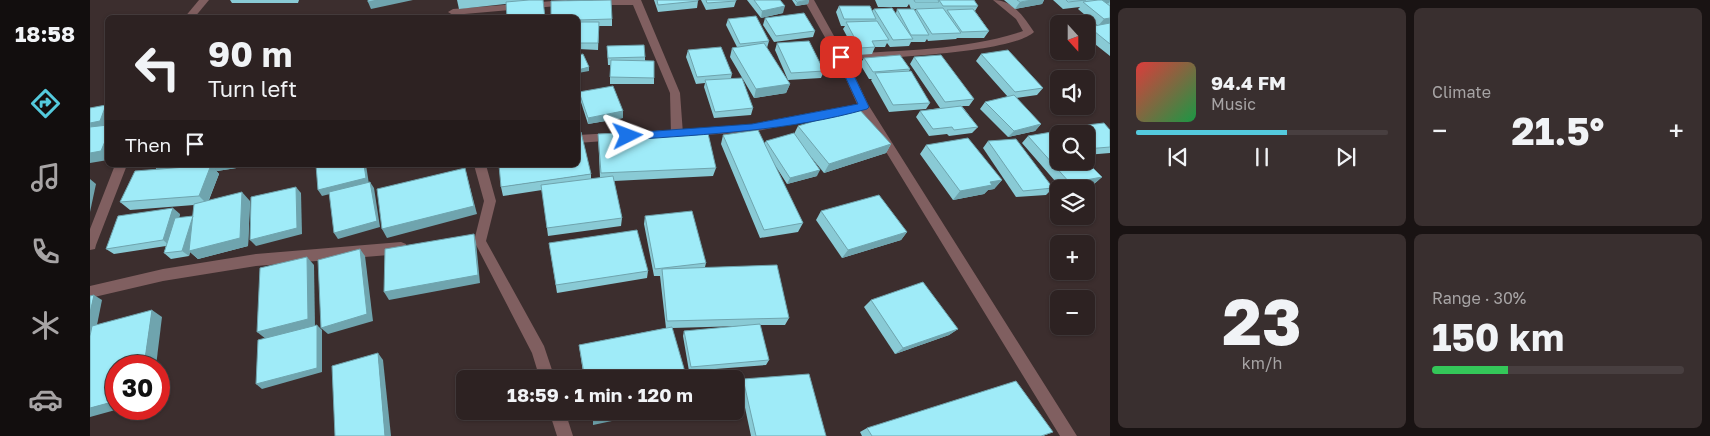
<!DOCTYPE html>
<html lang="en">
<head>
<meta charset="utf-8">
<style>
  body { margin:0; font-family:"Golos Text",sans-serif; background:#392f2f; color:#f1f3f6; height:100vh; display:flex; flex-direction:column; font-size:19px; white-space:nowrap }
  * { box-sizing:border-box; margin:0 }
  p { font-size:16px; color:#a7a4a5 }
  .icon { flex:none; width:28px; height:28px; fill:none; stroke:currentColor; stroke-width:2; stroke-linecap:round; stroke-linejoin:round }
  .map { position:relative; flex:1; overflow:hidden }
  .details { display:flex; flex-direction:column; gap:8px; padding:8px; background:#191313; width:600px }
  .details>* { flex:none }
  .top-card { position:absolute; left:15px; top:15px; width:475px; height:152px; border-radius:8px; box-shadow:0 1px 4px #0004,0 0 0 1px #483f40; background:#2d2222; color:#f1f3f6; overflow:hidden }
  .needle { width:32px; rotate:159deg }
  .tools { position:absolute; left:960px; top:15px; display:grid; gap:10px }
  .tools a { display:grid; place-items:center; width:45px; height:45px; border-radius:8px; background:#2d2222; box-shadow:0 1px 4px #0004,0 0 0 1px #483f40; font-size:25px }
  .speed { position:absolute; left:15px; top:355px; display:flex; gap:10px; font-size:25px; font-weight:700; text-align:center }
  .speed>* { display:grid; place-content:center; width:65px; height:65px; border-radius:50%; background:#2d2222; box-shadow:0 1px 4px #0004,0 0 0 1px #483f40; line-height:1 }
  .speed .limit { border:8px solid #d22; background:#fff; color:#111 }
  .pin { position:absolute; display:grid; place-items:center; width:42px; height:42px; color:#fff; margin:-21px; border-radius:10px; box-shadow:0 2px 8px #0006 }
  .me { position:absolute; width:55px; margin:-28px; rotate:87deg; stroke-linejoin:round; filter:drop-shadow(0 0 4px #0008) }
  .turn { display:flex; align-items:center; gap:18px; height:105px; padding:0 20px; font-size:22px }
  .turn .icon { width:65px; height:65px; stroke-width:2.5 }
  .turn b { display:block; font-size:35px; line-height:42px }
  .then { display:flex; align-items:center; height:48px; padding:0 20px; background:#0003; gap:10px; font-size:19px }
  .big { font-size:38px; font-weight:700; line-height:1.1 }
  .details .tile { flex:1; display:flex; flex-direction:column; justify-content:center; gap:8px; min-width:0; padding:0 18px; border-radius:8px; background:#392f2f }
  .details .dial { align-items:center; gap:0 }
  .dial b { font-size:65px; line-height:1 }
  .song { display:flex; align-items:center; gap:15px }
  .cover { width:60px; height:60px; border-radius:8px; background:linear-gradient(135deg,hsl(0 70% 55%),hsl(140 70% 35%)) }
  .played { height:5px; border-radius:2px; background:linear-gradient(90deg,#54cadd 60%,#483f40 60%) }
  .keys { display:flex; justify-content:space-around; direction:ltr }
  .heat { display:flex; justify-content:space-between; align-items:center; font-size:28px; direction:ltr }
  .charge { height:8px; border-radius:4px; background:linear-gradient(90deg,#34c759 30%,#483f40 0) }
  .details .tiles { flex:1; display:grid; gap:8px; grid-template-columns:repeat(2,1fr) }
  .trip { position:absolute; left:366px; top:370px; width:288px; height:50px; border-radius:8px; background:#2d2222; box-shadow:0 1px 4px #0004,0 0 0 1px #483f40; font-weight:700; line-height:50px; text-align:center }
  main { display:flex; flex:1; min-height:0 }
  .menu { display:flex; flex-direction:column; width:90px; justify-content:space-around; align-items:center; background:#120e0e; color:#a7a4a5 }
  .menu .icon { width:35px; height:35px }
  .menu .current { color:#54cadd }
  .menu b { font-size:22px; color:#f1f3f6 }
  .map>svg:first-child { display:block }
</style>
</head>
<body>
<main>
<nav class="menu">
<b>18:58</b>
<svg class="icon current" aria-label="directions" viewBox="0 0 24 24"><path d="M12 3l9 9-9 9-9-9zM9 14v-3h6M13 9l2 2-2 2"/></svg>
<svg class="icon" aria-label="music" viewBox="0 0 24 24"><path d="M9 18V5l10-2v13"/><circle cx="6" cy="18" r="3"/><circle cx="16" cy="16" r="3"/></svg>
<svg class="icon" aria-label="phone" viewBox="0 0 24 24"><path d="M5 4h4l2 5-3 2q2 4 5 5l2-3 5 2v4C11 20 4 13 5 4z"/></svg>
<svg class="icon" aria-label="climate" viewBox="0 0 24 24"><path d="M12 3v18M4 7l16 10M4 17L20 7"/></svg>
<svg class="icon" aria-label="car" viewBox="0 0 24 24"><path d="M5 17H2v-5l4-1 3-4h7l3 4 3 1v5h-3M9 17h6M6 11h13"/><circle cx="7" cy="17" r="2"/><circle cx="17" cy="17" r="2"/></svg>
</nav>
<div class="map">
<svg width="1020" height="436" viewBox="0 0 1020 436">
  <rect width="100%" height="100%" fill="#3c2e2e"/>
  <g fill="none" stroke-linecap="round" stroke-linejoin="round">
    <g fill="#805f60" fill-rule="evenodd">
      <polygon points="109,0 119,0 104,18 94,18"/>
      <polygon points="476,0 481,3 479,5 363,15 358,12 363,9"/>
      <polygon points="504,0 551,0 590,93 593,134 591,137 583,137 581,134 580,93 543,5 501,5 499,3"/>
      <path d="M714,0H724L754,54C813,50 877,50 933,31L926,19L903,0C923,0 934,17 944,32C922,53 792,58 757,60L779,106L987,436H970L771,111L662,132L597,136L595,133L601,129L662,124L767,104L746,57Z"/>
      <polygon points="523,133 529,137 527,140 488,143 488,135"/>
      <polygon points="25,165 37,165 6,245 5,249 0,250 0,229"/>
      <polygon points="384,165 396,165 406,201 396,241 454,346 465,379 450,379 442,353 384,241 394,201"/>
      <polygon points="311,242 316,244 317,248 316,252 311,254 166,266 73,281 0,298 0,286 73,269 166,254"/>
      <polygon points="459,411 475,411 483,436 467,436"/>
    </g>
  </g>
  <g fill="#89cad5">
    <polygon points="140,0 209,0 208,3 142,3"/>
    <polygon points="367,0 453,0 369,9"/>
    <polygon points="564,0 608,0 608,1 607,8 568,12"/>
    <polygon points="611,0 646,0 646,1 644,7 616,10"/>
    <polygon points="657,0 690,0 693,13 671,18"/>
    <polygon points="702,0 719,0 718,4 706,6"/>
    <polygon points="785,0 884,0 888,6 885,11 899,31 894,38 867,38 866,39 838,41 837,39 835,42 821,42 819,46 800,47 797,43 795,47 785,47 782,54 767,55 753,29 755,26 751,26 746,12 749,6 782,11 784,9 806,13 807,9 825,11 826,9 821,9 819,4 817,7 788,7"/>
    <polygon points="914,0 954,0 952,4 925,9"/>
    <polygon points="963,0 1020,0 1020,56 996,37 996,31 999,27 1008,26 988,9 990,7 973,9"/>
    <polygon points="488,18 522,19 522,26 509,26 508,50 488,49"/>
    <polygon points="675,18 725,31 723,37 684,42 673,25"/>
    <polygon points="638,19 679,41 677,48 700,84 696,93 664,98 640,57 642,48 647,47 636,25"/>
    <polygon points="687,43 734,71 731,78 698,80 685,50"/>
    <polygon points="517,46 555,57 555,60 564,78 564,84 520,84 520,65 518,65"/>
    <polygon points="598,50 642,74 641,78 663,108 661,115 624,118 614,87 615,83 606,84 596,57"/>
    <polygon points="891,54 953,88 947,95 926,98 951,124 945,131 918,137 890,109 895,102 918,97 886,61"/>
    <polygon points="824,57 884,99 879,106 872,106 888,127 882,133 859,136 857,134 839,136 826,117 830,111 850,108 820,64"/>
    <polygon points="774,58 820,69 819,71 840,103 836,109 799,112 781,80 782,79 779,79 770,64"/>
    <polygon points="489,92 533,118 498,124 490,99"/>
    <polygon points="708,126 801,144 796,153 734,173 721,157 727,176 697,184 683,162 713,223 708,232 670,238 631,144 633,135 674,144 676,141 704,134"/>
    <polygon points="971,128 1020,130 1020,153 996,155 996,134 969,134 1012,177 1004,184 977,189 972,189 932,143 938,136 968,131"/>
    <polygon points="508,134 626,168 623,176 524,181 532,218 531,226 458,236 452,190 413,196 411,187 501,174 501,179 510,178"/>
    <polygon points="898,141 963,188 956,195 926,197 893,148"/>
    <polygon points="836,145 912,180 904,189 898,190 894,194 863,200 830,154"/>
    <polygon points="66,165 166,165 127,171 122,166 129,174 119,200 160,201 158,246 108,259 100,252 99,256 81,259 74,253 76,246 24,254 16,249 90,214 89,218 103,216 104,205 40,210 30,202 66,169"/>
    <polygon points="731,211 817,232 811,240 752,258 726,220"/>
    <polygon points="555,216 616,263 615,267 699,318 695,325 670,325 679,360 676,365 599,371 593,336 594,331 652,326 582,328 597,379 494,379 489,345 576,328 570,276 564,276 554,224"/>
    <polygon points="459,243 558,271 557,278 467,293"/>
    <polygon points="781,300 868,329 859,335 805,354 774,307"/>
    <polygon points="653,379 736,436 661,436 650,384"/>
    <polygon points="777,428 963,432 953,436 772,436 770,432"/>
  </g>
  <g fill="#6fa4ae">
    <polygon points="288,0 323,0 281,9 278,2"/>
    <polygon points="719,0 718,4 706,6 707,2"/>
    <polygon points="942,0 954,0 952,4 925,9 930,2"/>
    <polygon points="1009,0 1020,0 1020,1 1019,3 1004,6"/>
    <polygon points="695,6 693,13 671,18 672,11"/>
    <polygon points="1020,18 1020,24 1008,26 1014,19"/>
    <polygon points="499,67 499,71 488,73 488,70"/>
    <polygon points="700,84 696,93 664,98 666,89"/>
    <polygon points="16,105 18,107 18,126 0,131 0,123"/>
    <polygon points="533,111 533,118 498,124 498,118"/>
    <polygon points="951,124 945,131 918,137 924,131"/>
    <polygon points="18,134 18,160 0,163 0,153"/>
    <polygon points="801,144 796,153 734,173 739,164"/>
    <polygon points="81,165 166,165 127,171 122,166 129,174 117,204 109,196 71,174 65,167"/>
    <polygon points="274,165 276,165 279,184 232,196 228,190"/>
    <polygon points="375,168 387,214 297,238 292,229"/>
    <polygon points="730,170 727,176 697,184 700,178"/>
    <polygon points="1012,177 1004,184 973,189 980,183"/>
    <polygon points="0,179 6,184 0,212"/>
    <polygon points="912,180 904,189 898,190 894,194 863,200 870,191 900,182"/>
    <polygon points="280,182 284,188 290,227 248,239 244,233"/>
    <polygon points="206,187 211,193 212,234 166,246 160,240"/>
    <polygon points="152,192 160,201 158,246 108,259 100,252 99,256 92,251 103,216"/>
    <polygon points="83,208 90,214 80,246 73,240"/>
    <polygon points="817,232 811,240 752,258 758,250"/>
    <polygon points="384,234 386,242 390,283 299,300 294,292"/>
    <polygon points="270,249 275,256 283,321 238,334 231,328"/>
    <polygon points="217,257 224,265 225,326 176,339 167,332"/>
    <polygon points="4,295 12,300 3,345 0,346 0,313"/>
    <polygon points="62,310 72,317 66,366 54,366"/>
    <polygon points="227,325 232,330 232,372 172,389 166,384"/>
    <polygon points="868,329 859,335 805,354 813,348"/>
    <polygon points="288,353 293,360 301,436 295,436"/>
    <polygon points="26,401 26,409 29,409 0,417 0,408"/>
    <polygon points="546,411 569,411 503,425 503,420"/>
  </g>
  <g fill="#9febf8" stroke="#6fa4ae">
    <polygon points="278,0 288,0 278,2"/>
    <polygon points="439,0 453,0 455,18 417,18 416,2"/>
    <polygon points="521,0 522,19 488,20 488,18 461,18 461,1"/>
    <polygon points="567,0 608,0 608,1 568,5"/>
    <polygon points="616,0 646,0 646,1 617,3"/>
    <polygon points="664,0 690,0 695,6 672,11"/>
    <polygon points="705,0 719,0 707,2"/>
    <polygon points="824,0 848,0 849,2 825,2"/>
    <polygon points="849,0 884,0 888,6 853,6"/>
    <polygon points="927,0 942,0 930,2"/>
    <polygon points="976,0 996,0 978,2"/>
    <polygon points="1008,0 1012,0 1020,6 1020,18 1014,19 993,2"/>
    <polygon points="749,6 780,6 786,19 754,19"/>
    <polygon points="802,8 823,39 803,40 784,9"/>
    <polygon points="853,8 871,33 842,34 826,9"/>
    <polygon points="807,9 824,9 839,35 821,35"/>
    <polygon points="883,9 899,31 872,32 857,10"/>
    <polygon points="714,13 725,31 686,36 675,18"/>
    <polygon points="666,16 679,41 650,44 638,19"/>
    <polygon points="787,21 799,40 782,41 785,47 770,48 756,22"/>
    <polygon points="488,22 509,22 508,43 488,43"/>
    <polygon points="1020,23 1020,44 999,27"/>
    <polygon points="719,41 734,71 701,73 687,43"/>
    <polygon points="674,43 700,84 666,89 642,48"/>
    <polygon points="554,45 555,57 518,58 517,46"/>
    <polygon points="631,47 642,74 607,77 598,50"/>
    <polygon points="918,50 953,88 925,92 891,54"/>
    <polygon points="493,54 499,67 488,70 488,55"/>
    <polygon points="810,55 820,69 783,72 774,58"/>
    <polygon points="851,55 884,99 855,102 824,57"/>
    <polygon points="521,60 564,61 564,78 520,77"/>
    <polygon points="821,71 840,103 803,105 785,73"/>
    <polygon points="652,78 663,108 625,112 615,80"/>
    <polygon points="523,86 533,111 498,118 489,92"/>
    <polygon points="924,95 951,124 924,131 895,102"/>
    <polygon points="16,105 10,121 0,123 0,108"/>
    <polygon points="871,106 888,127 864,130 862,127 843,129 830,111"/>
    <polygon points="768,108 801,144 739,164 708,126"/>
    <polygon points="1014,123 1020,130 1020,147 996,149 996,134 976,134 971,128"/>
    <polygon points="18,125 18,134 11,151 0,153 0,127"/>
    <polygon points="617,129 626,168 511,173 508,134"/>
    <polygon points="668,130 713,223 674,230 633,135"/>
    <polygon points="968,131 971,134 969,134 969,161 996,161 1012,177 980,183 938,136"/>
    <polygon points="488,132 491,132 501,174 411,187 409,165 488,165"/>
    <polygon points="704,133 730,170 700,178 676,141"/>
    <polygon points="878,138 912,180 900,182 902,185 870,191 836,145"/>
    <polygon points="926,139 963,188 933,191 898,141"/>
    <polygon points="66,165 81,165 65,167"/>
    <polygon points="121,165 109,196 30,202 45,171"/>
    <polygon points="226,165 274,165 276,178 228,190"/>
    <polygon points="375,168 384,206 292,229 287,189"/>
    <polygon points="523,176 532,218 457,228 451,185"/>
    <polygon points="280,182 287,221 244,233 239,192"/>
    <polygon points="206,187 207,228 160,240 161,197"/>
    <polygon points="152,192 150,238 99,251 104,204"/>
    <polygon points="789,195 817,232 758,250 731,211"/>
    <polygon points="83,208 73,240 16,249 28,216"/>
    <polygon points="602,211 616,263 565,269 555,216"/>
    <polygon points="103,216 92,251 74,253 85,218"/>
    <polygon points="547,230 558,271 466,285 459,243"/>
    <polygon points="384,234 388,275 294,292 295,249"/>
    <polygon points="270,249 277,314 231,328 228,260"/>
    <polygon points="217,257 218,319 167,332 170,268"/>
    <polygon points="687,265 699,318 577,321 572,269"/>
    <polygon points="833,282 868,329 813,348 781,300"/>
    <polygon points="4,295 0,313 0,296"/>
    <polygon points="62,310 54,366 26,366 26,401 0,408 0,336 2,326"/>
    <polygon points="670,324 679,360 601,367 594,331"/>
    <polygon points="227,325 227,368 166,384 168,340"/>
    <polygon points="582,327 597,379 495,379 489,345"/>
    <polygon points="288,353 295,436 245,436 242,366"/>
    <polygon points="719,374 736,436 666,436 653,379"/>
    <polygon points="926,381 963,432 951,436 782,436 777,428"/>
    <polygon points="501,411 546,411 503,420"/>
  </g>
  <path fill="#1a73e8" stroke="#114b97" d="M751,54L755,57L779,107L777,109C699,131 618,134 538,140L532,136L538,133L662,124L768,104L746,57Z"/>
</svg>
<div class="tools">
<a><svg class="needle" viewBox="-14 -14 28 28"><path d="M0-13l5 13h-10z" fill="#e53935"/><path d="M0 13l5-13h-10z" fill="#a7a4a5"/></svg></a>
<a><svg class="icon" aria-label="sound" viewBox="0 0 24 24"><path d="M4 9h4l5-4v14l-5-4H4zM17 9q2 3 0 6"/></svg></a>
<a><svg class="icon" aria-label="search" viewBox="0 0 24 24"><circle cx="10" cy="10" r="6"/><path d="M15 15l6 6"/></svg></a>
<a><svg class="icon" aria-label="layers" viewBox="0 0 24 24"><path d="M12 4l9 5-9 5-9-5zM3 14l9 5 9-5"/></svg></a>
<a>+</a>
<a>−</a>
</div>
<div class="speed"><div class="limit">30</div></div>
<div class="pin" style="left:751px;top:57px;background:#d93025"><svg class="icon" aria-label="arrive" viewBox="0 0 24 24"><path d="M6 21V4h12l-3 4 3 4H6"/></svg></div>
<svg class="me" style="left:538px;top:136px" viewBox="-20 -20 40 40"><path d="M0-17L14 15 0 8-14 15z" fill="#1a73e8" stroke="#fff" stroke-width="4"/></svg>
<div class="trip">18:59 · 1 min · 120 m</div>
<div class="top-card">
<div class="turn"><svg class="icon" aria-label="left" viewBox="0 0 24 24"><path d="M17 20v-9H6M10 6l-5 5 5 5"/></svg><div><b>90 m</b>Turn left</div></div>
<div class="then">Then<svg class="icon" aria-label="arrive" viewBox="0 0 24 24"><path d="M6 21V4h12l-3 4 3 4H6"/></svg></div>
</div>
</div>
<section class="details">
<div class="tiles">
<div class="tile">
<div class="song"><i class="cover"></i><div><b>94.4 FM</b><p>Music</p></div></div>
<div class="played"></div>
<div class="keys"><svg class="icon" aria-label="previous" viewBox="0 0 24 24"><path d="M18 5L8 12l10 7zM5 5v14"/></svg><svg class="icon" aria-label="pause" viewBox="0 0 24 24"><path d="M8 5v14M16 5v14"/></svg><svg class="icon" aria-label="next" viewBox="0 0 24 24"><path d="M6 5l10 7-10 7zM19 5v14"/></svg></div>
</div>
<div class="tile"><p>Climate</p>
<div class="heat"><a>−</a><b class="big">21.5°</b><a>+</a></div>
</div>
<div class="tile dial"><b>23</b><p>km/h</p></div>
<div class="tile"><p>Range · 30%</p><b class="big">150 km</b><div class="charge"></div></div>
</div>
</section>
</main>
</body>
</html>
